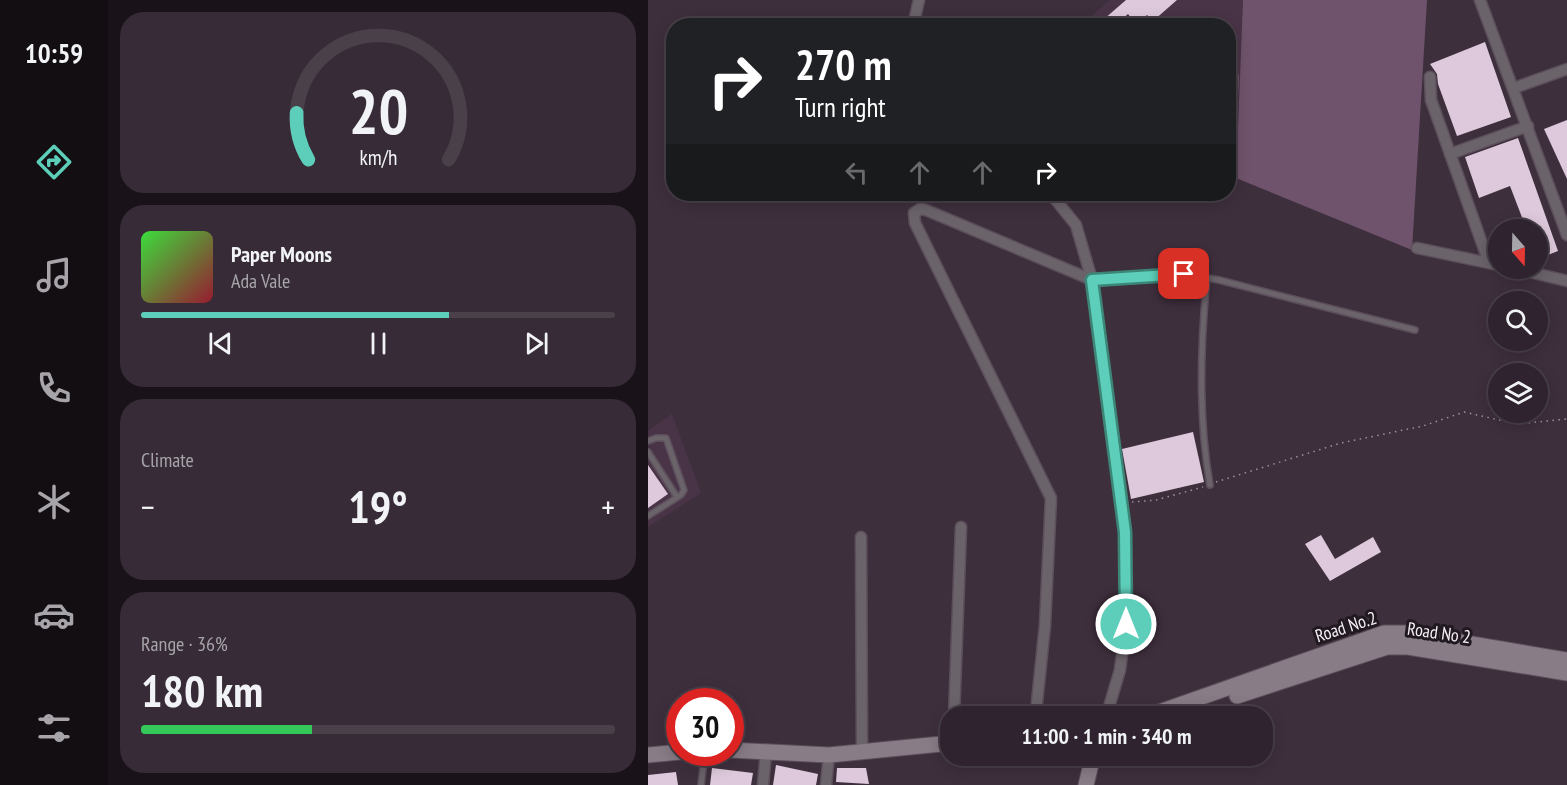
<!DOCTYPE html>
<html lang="en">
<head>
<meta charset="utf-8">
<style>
  body { margin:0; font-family:"PT Sans Narrow",sans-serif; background:#362b36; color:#f1f3f6; height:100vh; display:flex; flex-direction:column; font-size:22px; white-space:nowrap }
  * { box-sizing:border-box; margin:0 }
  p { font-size:20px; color:#a7a4aa }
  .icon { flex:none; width:33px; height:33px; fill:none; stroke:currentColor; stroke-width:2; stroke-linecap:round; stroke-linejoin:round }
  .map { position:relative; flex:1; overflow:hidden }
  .side { display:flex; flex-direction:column; gap:12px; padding:12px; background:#191319; width:540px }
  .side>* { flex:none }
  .guide { position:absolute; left:18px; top:18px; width:570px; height:183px; border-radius:24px; box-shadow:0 3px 15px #0003,0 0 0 2px #49404a; background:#202124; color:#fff; overflow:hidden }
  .needle { width:39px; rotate:160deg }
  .tools { position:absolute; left:840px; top:219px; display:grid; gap:12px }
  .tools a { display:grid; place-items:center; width:60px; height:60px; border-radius:50%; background:#2e232e; box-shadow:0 3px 15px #0003,0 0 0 2px #49404a; font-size:30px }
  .speed { position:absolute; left:18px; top:688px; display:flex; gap:12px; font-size:30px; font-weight:700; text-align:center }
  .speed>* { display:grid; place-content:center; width:78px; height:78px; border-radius:50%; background:#2e232e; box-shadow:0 3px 15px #0003,0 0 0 2px #49404a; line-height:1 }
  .speed .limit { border:9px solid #d22; background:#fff; color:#111 }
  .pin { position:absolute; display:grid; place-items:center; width:51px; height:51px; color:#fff; margin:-26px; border-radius:12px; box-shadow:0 3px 9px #0006 }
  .me { position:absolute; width:66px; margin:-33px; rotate:0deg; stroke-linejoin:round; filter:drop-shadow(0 0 4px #0008) }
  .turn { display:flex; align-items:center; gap:21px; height:126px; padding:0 30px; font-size:27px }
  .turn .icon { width:78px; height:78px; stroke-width:2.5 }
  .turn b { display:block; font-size:42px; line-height:51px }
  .lanes { display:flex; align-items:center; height:57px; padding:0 30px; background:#0003; justify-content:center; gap:30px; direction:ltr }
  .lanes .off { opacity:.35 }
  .big { font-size:45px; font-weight:600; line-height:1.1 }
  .side .card { flex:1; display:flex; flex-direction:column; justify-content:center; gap:9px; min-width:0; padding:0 21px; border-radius:24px; background:#362b36 }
  .side .dial { align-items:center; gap:0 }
  .dial svg { height:156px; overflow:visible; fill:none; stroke:#49404a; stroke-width:7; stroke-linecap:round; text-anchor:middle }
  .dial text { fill:#f1f3f6; stroke:none }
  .song { display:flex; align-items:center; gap:18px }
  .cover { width:72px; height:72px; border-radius:9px; background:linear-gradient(135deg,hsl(120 70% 55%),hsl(350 70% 35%)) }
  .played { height:6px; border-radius:3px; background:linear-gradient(90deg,#5dceb9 65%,#49404a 65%) }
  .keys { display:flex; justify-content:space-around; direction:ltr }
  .heat { display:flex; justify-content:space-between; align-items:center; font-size:33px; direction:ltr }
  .charge { height:9px; border-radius:4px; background:linear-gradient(90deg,#34c759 36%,#49404a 0) }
  .trip { position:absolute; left:292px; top:706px; width:333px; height:60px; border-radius:24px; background:#2e232e; box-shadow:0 3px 15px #0003,0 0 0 2px #49404a; font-weight:600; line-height:60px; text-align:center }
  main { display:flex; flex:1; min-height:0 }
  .menu { display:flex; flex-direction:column; width:108px; justify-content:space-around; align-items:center; background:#120e12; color:#a7a4aa }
  .menu .icon { width:42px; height:42px }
  .menu .on { color:#5dceb9 }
  .menu b { font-size:27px; color:#f1f3f6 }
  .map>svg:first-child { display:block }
</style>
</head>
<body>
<main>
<nav class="menu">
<b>10:59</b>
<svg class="icon on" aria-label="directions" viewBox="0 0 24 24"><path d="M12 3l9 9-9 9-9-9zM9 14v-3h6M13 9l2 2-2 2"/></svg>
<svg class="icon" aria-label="music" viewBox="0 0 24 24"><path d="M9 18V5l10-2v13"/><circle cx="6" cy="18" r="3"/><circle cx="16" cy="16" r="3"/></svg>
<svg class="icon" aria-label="phone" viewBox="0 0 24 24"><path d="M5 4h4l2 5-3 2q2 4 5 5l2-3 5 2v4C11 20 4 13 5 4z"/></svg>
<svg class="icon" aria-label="climate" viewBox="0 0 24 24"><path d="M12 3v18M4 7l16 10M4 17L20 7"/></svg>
<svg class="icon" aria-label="car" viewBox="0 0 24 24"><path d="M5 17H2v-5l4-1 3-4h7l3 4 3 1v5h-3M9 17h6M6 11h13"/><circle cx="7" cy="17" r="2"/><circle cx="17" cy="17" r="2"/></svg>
<svg class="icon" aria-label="filters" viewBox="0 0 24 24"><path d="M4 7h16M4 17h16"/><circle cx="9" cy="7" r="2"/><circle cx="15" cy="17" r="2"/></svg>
</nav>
<section class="side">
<div class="card dial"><svg viewBox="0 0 100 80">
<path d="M14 69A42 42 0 1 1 86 69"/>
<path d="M14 69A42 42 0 0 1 8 45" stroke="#5dceb9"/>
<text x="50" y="56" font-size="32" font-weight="700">20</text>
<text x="50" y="72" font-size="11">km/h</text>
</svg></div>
<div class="card">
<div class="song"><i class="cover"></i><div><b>Paper Moons</b><p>Ada Vale</p></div></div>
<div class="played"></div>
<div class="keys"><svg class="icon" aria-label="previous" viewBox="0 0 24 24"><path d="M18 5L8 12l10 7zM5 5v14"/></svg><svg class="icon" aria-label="pause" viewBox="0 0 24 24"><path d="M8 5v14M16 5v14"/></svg><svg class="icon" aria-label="next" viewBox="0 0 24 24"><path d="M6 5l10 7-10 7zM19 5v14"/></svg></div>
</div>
<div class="card"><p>Climate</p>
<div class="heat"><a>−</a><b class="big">19°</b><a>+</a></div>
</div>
<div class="card"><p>Range · 36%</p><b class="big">180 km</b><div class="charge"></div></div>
</section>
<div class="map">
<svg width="919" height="785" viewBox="0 0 919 785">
  <rect width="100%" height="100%" fill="#3e2f3d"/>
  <g fill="#493447">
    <polygon points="462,0 595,0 588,178 580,176 580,26 432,26"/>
    <polygon points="24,414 53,493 0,527 0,431"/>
  </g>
  <g fill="#6f536c">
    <polygon points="595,0 779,0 764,250 588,178"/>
    <polygon points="581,75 591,75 589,118 581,118"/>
  </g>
  <g fill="#ddc9db">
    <polygon points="478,0 529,0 505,21 499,15 488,24 480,14 466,26 448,26"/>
    <polygon points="837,42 863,117 809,136 790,84 789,74 782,64"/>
    <polygon points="919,120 919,179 896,129"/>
    <polygon points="870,138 910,251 890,259 890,230 852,230 875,220 862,186 831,198 817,157"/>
    <polygon points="545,432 556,482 483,499 474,449"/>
    <polygon points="0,465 20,494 0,508"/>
    <polygon points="673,535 687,559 725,537 733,552 682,581 657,544"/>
    <polygon points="128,765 170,774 168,785 125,785"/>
    <polygon points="64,768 105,773 103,785 62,785"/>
    <polygon points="189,768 218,768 221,784 188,782"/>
    <polygon points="28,772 30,785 0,785 0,775"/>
  </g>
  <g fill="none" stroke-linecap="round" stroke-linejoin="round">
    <g stroke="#5c4e5b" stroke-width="8">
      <g id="lane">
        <polyline points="46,194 55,196 62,194"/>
        <path d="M559,278C552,347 550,417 562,485"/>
        <polyline points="444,280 536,274 571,280 767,330"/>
        <polyline points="0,441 8,438 18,438 36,490 33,495 0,516"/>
        <polyline points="0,452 29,497"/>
        <polyline points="53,785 57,753"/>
      </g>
    </g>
    <g stroke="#5c4e5b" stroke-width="13">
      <g id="street">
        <polyline points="832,0 919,235"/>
        <polyline points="265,26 271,0"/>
        <polyline points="782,77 783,100 841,263"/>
        <polyline points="866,88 919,69"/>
        <polyline points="802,154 880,126"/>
        <polyline points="403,194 428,225 444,280 477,532 478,624 472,670 458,717"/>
        <polyline points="769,248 850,265"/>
        <polyline points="865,268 919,281"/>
        <polyline points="213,537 214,745"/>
        <polyline points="388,712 397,625 403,498 267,223 266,213 272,209 278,210 444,280"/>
        <polyline points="306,717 313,527"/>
        <polyline points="115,785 118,752"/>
        <polyline points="178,785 181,755"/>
      </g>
    </g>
    <g stroke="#5c4e5b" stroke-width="17">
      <g id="secondary">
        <polyline points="589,696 739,647 760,647 919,673"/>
        <polyline points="497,717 736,633 758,633 919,660"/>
        <polyline points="82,750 181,755 303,743"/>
        <polyline points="0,755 32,752"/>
        <polyline points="438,785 445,756"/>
      </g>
    </g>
    <g stroke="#9e929d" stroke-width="1.5" stroke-dasharray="1.5 4.5" stroke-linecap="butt">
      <polyline points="568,482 693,443 775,426 816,412 869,424 919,419"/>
      <polyline points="484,502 508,500 555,487"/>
    </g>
    <use href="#lane" stroke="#6a636a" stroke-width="5"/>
    <use href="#street" stroke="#6a636a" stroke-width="10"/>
    <use href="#secondary" stroke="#887c87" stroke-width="15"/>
  </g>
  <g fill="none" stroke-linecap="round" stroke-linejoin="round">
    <g stroke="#3c8678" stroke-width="15">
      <polyline id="route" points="478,624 477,532 444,280 536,274"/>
    </g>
    <use href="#route" stroke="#5dceb9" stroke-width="10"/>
  </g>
  <g text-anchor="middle" stroke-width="6" stroke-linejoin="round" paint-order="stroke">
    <g font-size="18" fill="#f8eef7" stroke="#201920">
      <text transform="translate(698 627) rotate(-18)" y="6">Road No.2</text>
      <text transform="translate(791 633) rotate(8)" y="6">Road No 2</text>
    </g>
  </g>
</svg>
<div class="tools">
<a><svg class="needle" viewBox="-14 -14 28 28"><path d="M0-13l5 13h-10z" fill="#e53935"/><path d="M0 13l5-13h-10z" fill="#a7a4aa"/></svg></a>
<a><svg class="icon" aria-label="search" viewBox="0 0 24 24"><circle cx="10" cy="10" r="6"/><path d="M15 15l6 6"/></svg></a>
<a><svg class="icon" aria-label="layers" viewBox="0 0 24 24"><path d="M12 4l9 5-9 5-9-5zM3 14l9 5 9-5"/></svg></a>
</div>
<div class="speed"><div class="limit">30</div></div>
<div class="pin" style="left:536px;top:274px;background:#d93025"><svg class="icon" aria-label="arrive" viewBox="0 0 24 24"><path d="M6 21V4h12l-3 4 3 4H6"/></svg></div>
<svg class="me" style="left:478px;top:624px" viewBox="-20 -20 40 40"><circle r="17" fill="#5dceb9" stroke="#fff" stroke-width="3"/><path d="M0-11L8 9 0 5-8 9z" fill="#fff"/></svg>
<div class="trip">11:00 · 1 min · 340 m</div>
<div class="guide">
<div class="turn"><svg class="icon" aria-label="right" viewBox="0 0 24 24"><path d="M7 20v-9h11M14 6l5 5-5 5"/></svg><div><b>270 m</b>Turn right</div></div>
<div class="lanes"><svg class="icon off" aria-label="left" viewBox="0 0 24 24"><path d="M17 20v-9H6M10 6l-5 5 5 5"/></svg><svg class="icon off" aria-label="ahead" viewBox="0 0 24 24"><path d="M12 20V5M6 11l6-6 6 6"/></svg><svg class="icon off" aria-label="ahead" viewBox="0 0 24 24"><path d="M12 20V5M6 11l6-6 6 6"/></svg><svg class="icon" aria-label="right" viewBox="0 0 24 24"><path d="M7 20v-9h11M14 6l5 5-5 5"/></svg></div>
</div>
</div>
</main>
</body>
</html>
